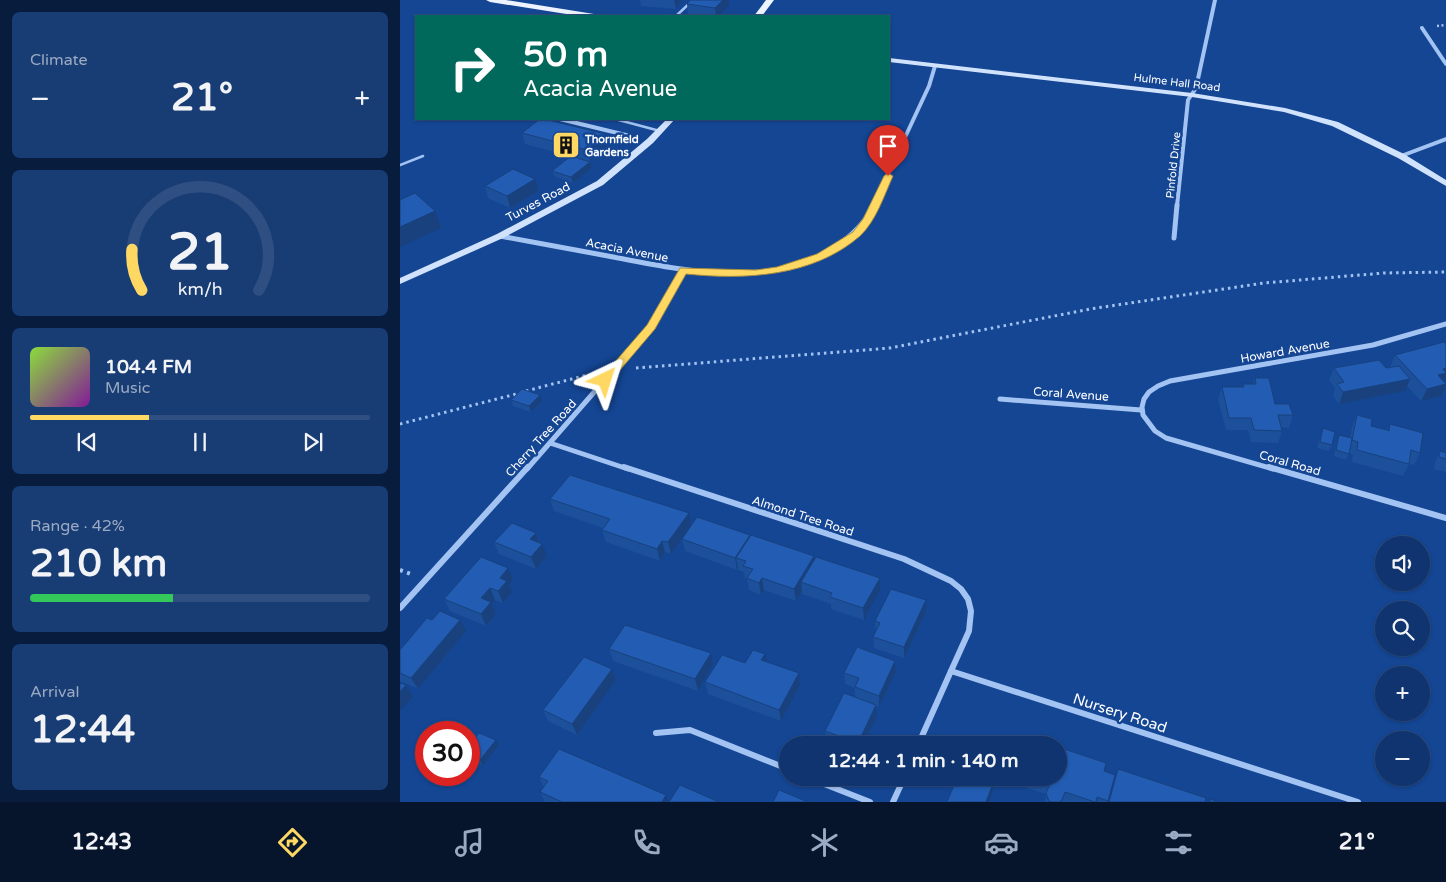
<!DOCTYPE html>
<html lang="en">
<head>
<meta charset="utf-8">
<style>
  body { margin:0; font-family:"Varela Round",sans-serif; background:#183c74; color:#f1f3f6; height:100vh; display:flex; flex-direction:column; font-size:19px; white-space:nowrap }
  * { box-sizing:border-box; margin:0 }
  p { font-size:16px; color:#9baac3 }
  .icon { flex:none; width:28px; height:28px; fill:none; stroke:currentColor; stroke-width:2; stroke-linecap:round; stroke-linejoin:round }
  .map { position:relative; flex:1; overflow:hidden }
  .side { display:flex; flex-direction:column; gap:12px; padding:12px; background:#081d3d; width:400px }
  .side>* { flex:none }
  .banner { position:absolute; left:15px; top:15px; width:475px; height:105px; border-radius:0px; box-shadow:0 1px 4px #0004,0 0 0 1px #2f4f82; background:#00695c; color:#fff; overflow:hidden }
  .buttons { position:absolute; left:975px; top:536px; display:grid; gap:10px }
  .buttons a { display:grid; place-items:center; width:55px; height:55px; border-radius:50%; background:#0f346f; box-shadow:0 1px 4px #0004,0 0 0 1px #2f4f82; font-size:25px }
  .speed { position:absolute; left:15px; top:721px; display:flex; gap:10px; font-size:25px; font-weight:700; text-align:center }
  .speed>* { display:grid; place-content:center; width:65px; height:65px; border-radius:50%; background:#0f346f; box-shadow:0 1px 4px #0004,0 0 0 1px #2f4f82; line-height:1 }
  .speed .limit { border:8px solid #d22; background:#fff; color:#111 }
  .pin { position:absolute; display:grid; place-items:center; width:42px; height:42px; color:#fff; margin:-51px -21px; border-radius:50% 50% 50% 0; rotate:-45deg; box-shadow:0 0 5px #0007 }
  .pin .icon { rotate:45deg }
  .me { position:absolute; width:55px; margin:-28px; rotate:41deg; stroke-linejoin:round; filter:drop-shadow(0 0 4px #0008) }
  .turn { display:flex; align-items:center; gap:18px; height:105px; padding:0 25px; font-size:22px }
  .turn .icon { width:65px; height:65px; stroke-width:2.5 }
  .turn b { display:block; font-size:35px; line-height:42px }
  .big { font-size:38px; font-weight:700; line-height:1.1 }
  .side .widget { flex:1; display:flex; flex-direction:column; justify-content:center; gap:8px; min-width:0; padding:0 18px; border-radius:8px; background:#183c74 }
  .side .dial { align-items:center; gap:0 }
  .dial svg { height:130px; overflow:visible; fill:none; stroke:#2f4f82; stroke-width:7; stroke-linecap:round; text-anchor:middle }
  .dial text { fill:#f1f3f6; stroke:none }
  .song { display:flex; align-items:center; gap:15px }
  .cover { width:60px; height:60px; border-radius:8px; background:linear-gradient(135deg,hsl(90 70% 55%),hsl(290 70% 35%)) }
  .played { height:5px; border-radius:2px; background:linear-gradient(90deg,#ffd863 35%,#2f4f82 35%) }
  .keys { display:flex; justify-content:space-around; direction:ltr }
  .heat { display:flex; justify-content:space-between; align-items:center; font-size:28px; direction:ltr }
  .charge { height:8px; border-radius:4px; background:linear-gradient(90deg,#34c759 42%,#2f4f82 0) }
  .trip { position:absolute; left:379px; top:736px; width:288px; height:50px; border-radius:25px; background:#0f346f; box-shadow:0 1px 4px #0004,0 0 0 1px #2f4f82; font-weight:700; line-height:50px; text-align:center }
  .menu { display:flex; height:80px; justify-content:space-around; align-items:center; background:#06152c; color:#9baac3 }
  .menu .icon { width:35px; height:35px }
  .menu .current { color:#ffd863 }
  .menu b { font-size:22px; color:#f1f3f6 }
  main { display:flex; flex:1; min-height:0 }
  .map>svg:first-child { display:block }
</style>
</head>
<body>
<main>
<section class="side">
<div class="widget"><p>Climate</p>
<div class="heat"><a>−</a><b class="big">21°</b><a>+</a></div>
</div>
<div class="widget dial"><svg viewBox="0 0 100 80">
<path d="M14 69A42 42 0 1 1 86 69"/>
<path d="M14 69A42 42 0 0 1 8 44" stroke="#ffd863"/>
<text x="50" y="56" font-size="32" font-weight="700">21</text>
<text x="50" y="72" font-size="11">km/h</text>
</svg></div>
<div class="widget">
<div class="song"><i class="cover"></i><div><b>104.4 FM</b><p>Music</p></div></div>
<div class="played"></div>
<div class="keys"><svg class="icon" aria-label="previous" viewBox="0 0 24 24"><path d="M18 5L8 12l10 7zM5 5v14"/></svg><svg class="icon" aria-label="pause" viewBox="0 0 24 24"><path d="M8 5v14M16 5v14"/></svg><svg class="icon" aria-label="next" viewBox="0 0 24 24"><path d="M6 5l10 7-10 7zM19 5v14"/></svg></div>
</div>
<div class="widget"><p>Range · 42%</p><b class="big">210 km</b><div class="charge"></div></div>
<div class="widget"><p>Arrival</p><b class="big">12:44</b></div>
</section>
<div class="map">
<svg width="1046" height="802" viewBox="0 0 1046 802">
  <rect width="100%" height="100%" fill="#144694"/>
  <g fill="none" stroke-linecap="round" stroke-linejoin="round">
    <polyline stroke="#a3c3f2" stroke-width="2.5" stroke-dasharray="2 2.5" stroke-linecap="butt" points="1037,26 1046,25"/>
    <g stroke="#a3c3f2" stroke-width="3" stroke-dasharray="2.5 4" stroke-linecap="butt">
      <polyline points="236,368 490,348 690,309 864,283 984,273 1046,272"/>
      <polyline points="126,391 187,375"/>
      <polyline points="0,424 120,393"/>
    </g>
    <polyline stroke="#a3c3f2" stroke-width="4" stroke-dasharray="3 4.5" stroke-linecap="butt" points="0,570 11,574"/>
    <g stroke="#a3c3f2" stroke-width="2.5">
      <polyline points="276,16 293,0"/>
      <polyline points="215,119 260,131"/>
      <polyline points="0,165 23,156"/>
    </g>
    <g stroke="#a3c3f2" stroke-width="4">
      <polyline points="1022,28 1046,64"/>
      <polyline points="160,119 230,136"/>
      <polyline points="1001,156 1046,139"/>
      <polyline points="473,206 529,86 535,66"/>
      <polyline points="777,206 788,100 796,88 815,0"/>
    </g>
    <g stroke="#a3c3f2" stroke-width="5">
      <path d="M100,236C136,243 172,249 208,256C281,270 370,291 436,246C453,235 465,223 474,205"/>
      <polyline points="774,238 777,205"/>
      <polyline points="600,399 741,410"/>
      <polyline points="150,443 228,469"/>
      <polyline points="127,469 251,327 283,270"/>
      <polyline points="873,469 766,438 755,431 743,415 742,407 744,399 749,392 758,386 770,381 973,345 1046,324"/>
    </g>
    <g stroke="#a3c3f2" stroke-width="6">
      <polyline points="224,467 504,559 551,581 561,589 568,599 571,611 569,631 551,671"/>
      <polyline points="869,467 1046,518"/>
      <polyline points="0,608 128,467"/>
      <polyline points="256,733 290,730 388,769"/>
      <polyline points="518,745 551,671 958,802"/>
      <polyline points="409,778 470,802"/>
      <polyline points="493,802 504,778"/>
    </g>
    <g fill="#d1e2fc" fill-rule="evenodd">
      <polygon points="489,58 792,93 885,108 938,122 1004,154 1046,180 1046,186 998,158 932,126 884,112 792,97 489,62"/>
      <polygon points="267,119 275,119 253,143 203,185 103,238 0,284 0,278 97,234 197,181 247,139"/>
    </g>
    <g fill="#edf4ff" fill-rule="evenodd">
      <polygon points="86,0 106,0 194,14 198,16 179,16 90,2"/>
      <polygon points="366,0 374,0 362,16 354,16"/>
    </g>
  </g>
  <g fill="#1d509a">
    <polygon points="240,0 282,0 276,9 241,6"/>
    <polygon points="290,0 329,0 330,4 319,16 299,16 288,15 287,4"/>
    <polygon points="122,133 207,146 190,161 192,168 173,183 154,176 152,171 170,156 125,144"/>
    <polygon points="85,186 138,191 110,208 88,198"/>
    <polygon points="995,355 1044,380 1041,396 1021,401 1007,386 1005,391 939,404 933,396 935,388 929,380 934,368 986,368 990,367"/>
    <polygon points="855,378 875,404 893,415 889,428 881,427 882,431 878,443 851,442 848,430 826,430 818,399 822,387 842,387 843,384 853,384"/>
    <polygon points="111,400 142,401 131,412 113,406"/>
    <polygon points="957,415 971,426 988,430 990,424 1020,453 1014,465 1009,464 1003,476 952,462 953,454 949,453 946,460 934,456 937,441 939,435 950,438 952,427"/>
    <polygon points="923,428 932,445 929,451 917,448"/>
    <polygon points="1040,451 1046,452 1046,472 1034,469 1035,463"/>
    <polygon points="150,499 291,525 271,554 265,552 260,561 206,542 202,530 203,528 154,511"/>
    <polygon points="136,533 140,543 147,556 136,569 99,554 94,542"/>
    <polygon points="350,537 414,559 480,578 480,590 464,620 431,609 431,604 402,594 402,591 396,601 364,590 361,595 349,590 347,578 345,578 344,572 338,570 338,568 337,570 285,551 282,539"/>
    <polygon points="113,580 109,585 112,592 103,603 95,600 92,604 96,614 86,626 50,611 44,599"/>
    <polygon points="526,612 504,658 474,648 473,637 476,632 475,621"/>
    <polygon points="32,620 60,620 66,631 18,689 0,681 0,650"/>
    <polygon points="209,649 311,653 313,664 298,691 213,661"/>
    <polygon points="495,661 496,672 479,707 476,706 477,716 463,745 434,745 427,742 425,731 455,697 455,688 445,684 444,673"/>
    <polygon points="345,663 399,673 400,685 381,721 308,694 305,682"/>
    <polygon points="212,669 216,680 177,735 148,721 143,710"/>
    <polygon points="96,740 99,745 83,766 69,759 69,746"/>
    <polygon points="704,771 715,775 708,802 645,802 646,794 627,788 628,778 658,778"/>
    <polygon points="139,777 268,802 145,802 140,792 144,787"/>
  </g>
  <g fill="#18417d">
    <polygon points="274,0 282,0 276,9"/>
    <polygon points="323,0 329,0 330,4 319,16 316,16 315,8"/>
    <polygon points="205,134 207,146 190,161 187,150"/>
    <polygon points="190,162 192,168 173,183 171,177"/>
    <polygon points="135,179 138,191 110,208 107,196"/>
    <polygon points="35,211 41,228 0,247 0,227"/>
    <polygon points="1046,368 1046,379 1044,380 1041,385 1038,375 1043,369"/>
    <polygon points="1010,379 1005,391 939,404 943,392"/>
    <polygon points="1046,384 1041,396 1021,401 1027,389"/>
    <polygon points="140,395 142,401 131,412 129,406"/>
    <polygon points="289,513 291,525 271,554 268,542"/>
    <polygon points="136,533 140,545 130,539"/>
    <polygon points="350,535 352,547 336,558 338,568 337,570 335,558"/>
    <polygon points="262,541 265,552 260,561 257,549"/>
    <polygon points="142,544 147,556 136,569 131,557"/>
    <polygon points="414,556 415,568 401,582 402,591 396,601 394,589"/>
    <polygon points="108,568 113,580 109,585 112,592 103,603 98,591 100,578"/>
    <polygon points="362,578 364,590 361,595 359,583"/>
    <polygon points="480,578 480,590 464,620 463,608"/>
    <polygon points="90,588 95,600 92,604 96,614 86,626 81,614 81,598"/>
    <polygon points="526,600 526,612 504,658 504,647"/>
    <polygon points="60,620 66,631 18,689 11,678"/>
    <polygon points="311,653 313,664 298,691 295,679"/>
    <polygon points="365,654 367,665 361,660"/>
    <polygon points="495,661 496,672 479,707 479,696"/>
    <polygon points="212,669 216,680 177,735 172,724"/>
    <polygon points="399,673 400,685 381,721 379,710"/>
    <polygon points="6,685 13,697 0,711 0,692"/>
    <polygon points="476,705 477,716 463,745 458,745 458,743"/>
    <polygon points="96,740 99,745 83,766 80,760"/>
    <polygon points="595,778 597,778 589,802 586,802"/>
    <polygon points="266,795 268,802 262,802"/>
  </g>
  <g fill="#225db3" stroke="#18417d">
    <polygon points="290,0 323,0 315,8 287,4"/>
    <polygon points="140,119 144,119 205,134 187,150 122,133"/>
    <polygon points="171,156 190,162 171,177 152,171"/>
    <polygon points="113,169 135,179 107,196 85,186"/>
    <polygon points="15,193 35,211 0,227 0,200"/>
    <polygon points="1044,342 1046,344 1046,368 1043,369 1046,373 1038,375 1046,384 1027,389 995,355"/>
    <polygon points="979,360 986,368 999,366 1010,379 943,392 937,384 944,382 934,368"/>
    <polygon points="855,378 869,378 875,404 889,404 893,415 878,415 882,431 854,430 851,418 829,418 822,387 844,387 843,384 856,384"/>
    <polygon points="122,389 140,395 129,406 111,400"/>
    <polygon points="957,415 972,419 971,426 987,430 989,431 990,424 1023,433 1020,453 1011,450 1009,464 957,450 958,442 952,440"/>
    <polygon points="923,428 935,432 932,445 920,442"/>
    <polygon points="939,435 952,438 949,454 936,450"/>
    <polygon points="1040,451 1046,453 1046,459 1039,457"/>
    <polygon points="170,475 289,513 268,542 262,541 257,549 202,530 210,519 150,499"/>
    <polygon points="297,517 350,535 335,558 282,539"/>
    <polygon points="112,523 136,533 130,539 142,544 131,557 94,542"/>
    <polygon points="351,535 414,556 394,589 362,578 359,583 347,578 353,569 343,566 346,561 336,558"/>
    <polygon points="81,557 108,568 100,578 107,581 98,591 90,588 81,598 91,602 81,614 44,599"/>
    <polygon points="416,557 480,578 463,608 430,597 432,593 401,582"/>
    <polygon points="491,589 526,600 504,647 473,637 480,623 475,621"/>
    <polygon points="40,611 60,620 11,678 0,673 0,650 27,618 32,620"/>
    <polygon points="225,625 311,653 295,679 209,649"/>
    <polygon points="457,647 495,661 479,696 455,687 459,678 444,673"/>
    <polygon points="353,650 365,654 361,660 399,673 379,710 305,682 322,655 345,663"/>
    <polygon points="184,657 212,669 172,724 143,710"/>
    <polygon points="0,683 6,685 0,692"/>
    <polygon points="444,693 476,705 458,743 425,731"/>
    <polygon points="79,733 96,740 80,760 69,755 69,746"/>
    <polygon points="571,741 582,745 569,745"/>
    <polygon points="640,742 650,745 639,745"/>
    <polygon points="658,747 706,763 704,771 715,775 708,801 697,797 696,802 695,802 665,792 662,800 659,802 652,802 649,801 646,793 650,784 630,778 658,778"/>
    <polygon points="159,749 266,795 262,802 162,802 140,792 148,781 139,777"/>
    <polygon points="718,769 806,798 805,802 709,802"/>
    <polygon points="557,778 595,778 586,802 547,802"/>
    <polygon points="280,785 319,802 269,802"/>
    <polygon points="379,790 408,802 373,802"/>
    <polygon points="810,799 819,802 810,802"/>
  </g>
  <path fill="#ffd863" stroke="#a68c40" d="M488,173L493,176C484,196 476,221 460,236C413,277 345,280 286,274L255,329L209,383H201L200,380L201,378L247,325L280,268L356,270L377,267L417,254L453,232L463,219L484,176Z"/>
  <defs>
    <g id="building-square" transform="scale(1.4375)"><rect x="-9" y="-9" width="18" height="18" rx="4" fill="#ffd863" stroke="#144694"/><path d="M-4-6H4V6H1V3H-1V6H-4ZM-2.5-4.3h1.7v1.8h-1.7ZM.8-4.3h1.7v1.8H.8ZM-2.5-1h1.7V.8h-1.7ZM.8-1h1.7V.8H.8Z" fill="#111"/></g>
  </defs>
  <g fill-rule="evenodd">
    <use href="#building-square" x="166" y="145"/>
  </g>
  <g text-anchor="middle" stroke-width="5" stroke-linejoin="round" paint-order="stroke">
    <g font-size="11" fill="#fff" stroke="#144694">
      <text transform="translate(777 82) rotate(7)" y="4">Hulme Hall Road</text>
      <text transform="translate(773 165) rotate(-84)" y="4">Pinfold Drive</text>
    </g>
    <g font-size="11" font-weight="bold" fill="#fff" stroke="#144694" text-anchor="start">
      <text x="185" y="143">Thornfield<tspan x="185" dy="13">Gardens</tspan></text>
    </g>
    <g font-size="12" fill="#fff" stroke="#144694">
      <text transform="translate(138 202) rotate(-28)" y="4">Turves Road</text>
      <text transform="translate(227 250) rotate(11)" y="4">Acacia Avenue</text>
      <text transform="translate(885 351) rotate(-10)" y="4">Howard Avenue</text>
      <text transform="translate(671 394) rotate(4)" y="4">Coral Avenue</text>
      <text transform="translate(141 438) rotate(-48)" y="4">Cherry Tree Road</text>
      <text transform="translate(890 463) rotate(16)" y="4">Coral Road</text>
      <text transform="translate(403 516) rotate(18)" y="4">Almond Tree Road</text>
    </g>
    <g font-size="15" fill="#fff" stroke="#144694">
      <text transform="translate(720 713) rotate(18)" y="5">Nursery Road</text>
    </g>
  </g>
</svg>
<div class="buttons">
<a><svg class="icon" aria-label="sound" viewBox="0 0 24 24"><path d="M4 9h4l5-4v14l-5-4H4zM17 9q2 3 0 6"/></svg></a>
<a><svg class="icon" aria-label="search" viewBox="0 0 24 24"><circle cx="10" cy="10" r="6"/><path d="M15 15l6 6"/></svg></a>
<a>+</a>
<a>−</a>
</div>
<div class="speed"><div class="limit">30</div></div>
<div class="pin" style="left:488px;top:176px;background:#d93025"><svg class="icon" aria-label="arrive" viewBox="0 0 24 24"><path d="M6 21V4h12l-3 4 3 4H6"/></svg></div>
<svg class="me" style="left:205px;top:380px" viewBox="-20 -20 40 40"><path d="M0-17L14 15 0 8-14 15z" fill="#ffd863" stroke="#fff" stroke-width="4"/></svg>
<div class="trip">12:44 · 1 min · 140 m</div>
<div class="banner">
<div class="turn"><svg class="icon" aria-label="right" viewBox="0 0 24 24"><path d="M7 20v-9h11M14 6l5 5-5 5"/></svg><div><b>50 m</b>Acacia Avenue</div></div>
</div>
</div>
</main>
<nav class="menu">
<b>12:43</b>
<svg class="icon current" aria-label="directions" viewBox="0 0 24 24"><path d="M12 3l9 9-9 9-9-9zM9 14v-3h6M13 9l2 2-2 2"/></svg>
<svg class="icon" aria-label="music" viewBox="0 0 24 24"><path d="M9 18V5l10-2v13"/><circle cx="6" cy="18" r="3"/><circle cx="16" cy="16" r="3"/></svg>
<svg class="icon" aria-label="phone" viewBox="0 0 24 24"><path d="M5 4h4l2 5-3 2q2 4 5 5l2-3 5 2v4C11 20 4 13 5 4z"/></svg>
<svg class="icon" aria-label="climate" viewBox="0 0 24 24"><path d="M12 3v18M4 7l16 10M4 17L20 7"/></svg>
<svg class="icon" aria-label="car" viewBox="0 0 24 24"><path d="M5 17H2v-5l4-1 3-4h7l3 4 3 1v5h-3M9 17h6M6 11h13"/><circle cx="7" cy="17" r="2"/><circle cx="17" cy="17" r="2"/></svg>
<svg class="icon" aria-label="filters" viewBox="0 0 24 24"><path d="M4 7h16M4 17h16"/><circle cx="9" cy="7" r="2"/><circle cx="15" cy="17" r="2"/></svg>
<b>21°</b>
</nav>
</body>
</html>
